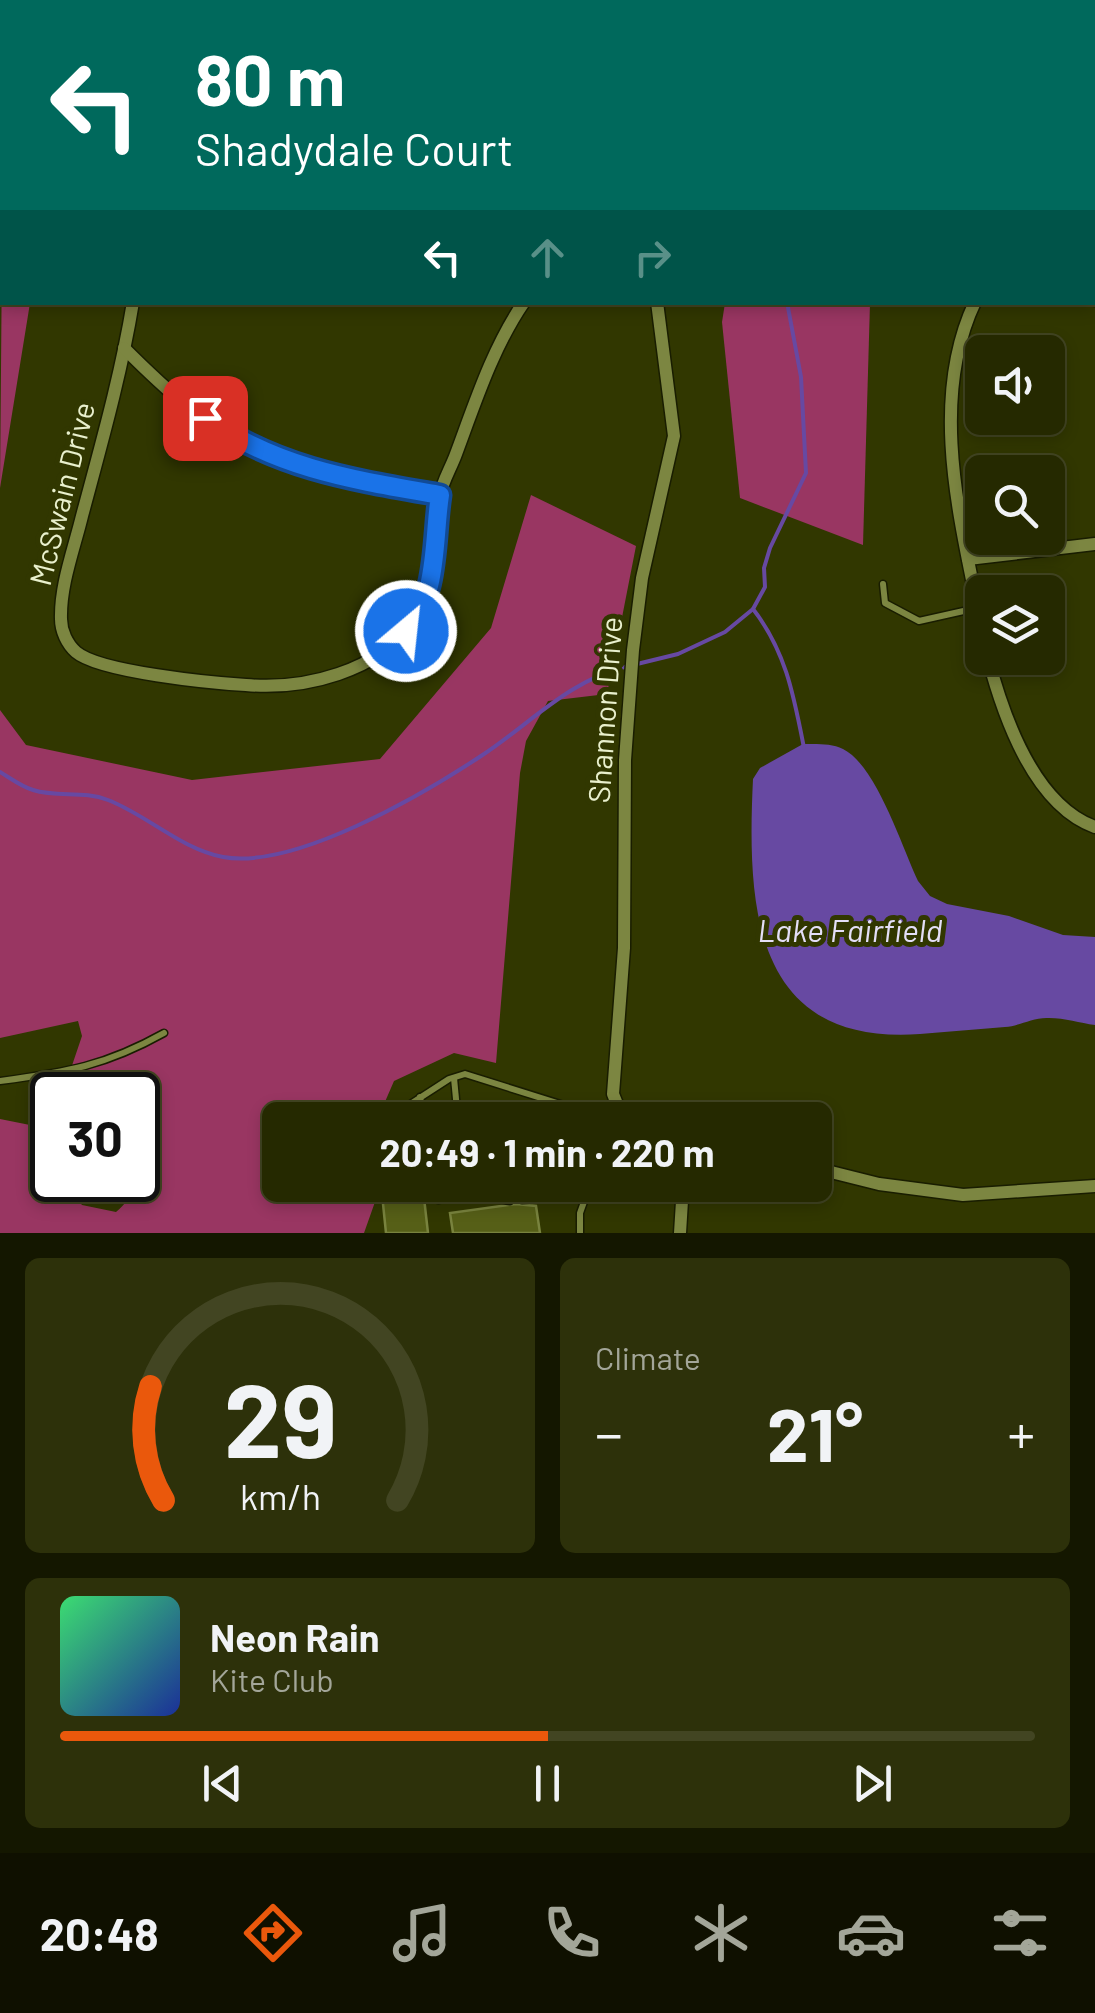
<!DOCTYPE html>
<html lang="en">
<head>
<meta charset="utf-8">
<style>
  body { margin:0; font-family:Barlow,sans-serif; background:#2d310a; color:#f1f3f6; height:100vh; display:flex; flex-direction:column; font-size:38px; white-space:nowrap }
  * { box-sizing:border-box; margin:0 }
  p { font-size:32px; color:#a3a699 }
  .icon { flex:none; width:55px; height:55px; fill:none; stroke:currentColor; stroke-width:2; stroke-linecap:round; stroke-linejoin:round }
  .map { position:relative; height:1233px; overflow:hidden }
  .panel { display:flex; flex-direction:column; gap:25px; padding:25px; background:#141700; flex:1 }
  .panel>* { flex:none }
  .banner { position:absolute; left:0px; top:0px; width:1095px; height:305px; box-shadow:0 5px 15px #0003,0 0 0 2px #424522; background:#00695c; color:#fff; overflow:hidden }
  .fabs { position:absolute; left:965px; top:335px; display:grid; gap:20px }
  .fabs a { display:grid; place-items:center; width:100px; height:100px; border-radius:15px; background:#252900; box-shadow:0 5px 15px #0003,0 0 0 2px #424522; font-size:50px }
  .speed { position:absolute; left:30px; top:1072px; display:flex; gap:20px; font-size:50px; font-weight:700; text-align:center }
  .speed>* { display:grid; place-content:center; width:130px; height:130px; border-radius:50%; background:#252900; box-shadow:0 5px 15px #0003,0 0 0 2px #424522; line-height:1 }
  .speed .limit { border:5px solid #111; border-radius:15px; background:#fff; color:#111 }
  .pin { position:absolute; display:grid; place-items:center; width:85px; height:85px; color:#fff; margin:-42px; border-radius:20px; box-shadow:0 5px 15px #0006 }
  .me { position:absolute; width:110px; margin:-55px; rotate:28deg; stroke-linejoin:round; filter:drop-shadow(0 0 8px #0008) }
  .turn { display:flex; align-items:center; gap:35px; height:210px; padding:0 30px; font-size:45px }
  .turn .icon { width:130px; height:130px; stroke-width:2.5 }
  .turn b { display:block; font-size:70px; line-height:85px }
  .lanes { display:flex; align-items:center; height:95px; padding:0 30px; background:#0003; justify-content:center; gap:50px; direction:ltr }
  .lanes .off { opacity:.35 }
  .big { font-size:75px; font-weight:700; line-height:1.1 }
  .panel .tile { flex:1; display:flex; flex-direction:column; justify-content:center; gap:15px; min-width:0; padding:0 35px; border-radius:15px; background:#2d310a }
  .panel .dial { align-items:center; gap:0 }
  .dial svg { height:260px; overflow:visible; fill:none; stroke:#424522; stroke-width:7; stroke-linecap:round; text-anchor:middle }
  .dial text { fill:#f1f3f6; stroke:none }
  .song { display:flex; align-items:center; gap:30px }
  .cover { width:120px; height:120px; border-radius:15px; background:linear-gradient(135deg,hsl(140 70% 55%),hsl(230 70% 35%)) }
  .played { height:10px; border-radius:5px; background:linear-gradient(90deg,#ea580c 50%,#424522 50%) }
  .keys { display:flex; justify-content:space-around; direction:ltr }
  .heat { display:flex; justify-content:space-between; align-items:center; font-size:55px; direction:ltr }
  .panel .tiles { flex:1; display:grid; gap:25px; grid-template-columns:1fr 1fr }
  .tile:last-child { grid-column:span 2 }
  .trip { position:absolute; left:262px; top:1102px; width:570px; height:100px; border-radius:15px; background:#252900; box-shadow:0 5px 15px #0003,0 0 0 2px #424522; font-weight:700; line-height:100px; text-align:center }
  .tab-bar { display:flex; height:160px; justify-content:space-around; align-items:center; background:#0f1000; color:#a3a699 }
  .tab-bar .icon { width:70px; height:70px }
  .tab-bar .selected { color:#ea580c }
  .tab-bar b { font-size:45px; color:#f1f3f6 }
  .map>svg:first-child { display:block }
</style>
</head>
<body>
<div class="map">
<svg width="1095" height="1233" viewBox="0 0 1095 1233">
  <rect width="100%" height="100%" fill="#313700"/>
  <g fill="#993662">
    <polygon points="2,251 2,302 30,303 0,488"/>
    <polygon points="725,303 870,303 863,545 740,498 722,322"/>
    <path d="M531,495L636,546L607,694L548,701L526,741L520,773L496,1063L454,1053L394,1081L381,1111V1120H280V1185H381L364,1233H0V1119L35,1126L52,1167V1180H60L82,1205L116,1212C149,1187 138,1134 138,1095H62L82,1036L78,1021L0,1038V710L26,745L192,780L380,759L491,628Z"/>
  </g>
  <path fill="#6749a2" d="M803,744C816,744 831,743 843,749C876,765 902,847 918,881L930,896L947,904L1009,916L1063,935L1095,937V1025C1080,1023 1065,1018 1049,1018C1033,1017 1020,1026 1005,1027C977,1029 948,1032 920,1034C752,1046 747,905 753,779L760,768Z"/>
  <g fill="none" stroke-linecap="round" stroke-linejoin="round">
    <g stroke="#6749a2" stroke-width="4">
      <polyline points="814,0 814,2"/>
      <path d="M753,609C786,651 794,697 804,748"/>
      <polyline points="637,664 678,654 725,632 753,609 765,587 764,568 770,548 806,473 801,377 787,302"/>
      <path d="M0,772C10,778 22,787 33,790C58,798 83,790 108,800C147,815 181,849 223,857C294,870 422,795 481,756C530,724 569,680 628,666"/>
    </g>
  </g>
  <g fill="#565f17" stroke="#79833e" stroke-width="2.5">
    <polygon points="423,1189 428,1233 386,1233 382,1194"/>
    <polygon points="516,1204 536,1206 540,1233 453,1233 450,1213"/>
  </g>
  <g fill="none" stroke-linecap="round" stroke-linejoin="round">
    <g stroke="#191d00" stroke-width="9">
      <g id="service">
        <polyline points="883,584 885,603 919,621 977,608"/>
        <polyline points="454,1078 458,1120"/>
        <path d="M0,1081C67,1072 105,1066 164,1033"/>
        <polyline points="420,1097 424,1120"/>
        <polyline points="396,1120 395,1114 449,1079 465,1074 589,1113 624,1115"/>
        <polyline points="435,1185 438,1200 467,1195 466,1185"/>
        <polyline points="467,1195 510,1201"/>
        <polyline points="522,1200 585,1197"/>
        <polyline points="580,1233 580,1213 590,1185"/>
      </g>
    </g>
    <g stroke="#191d00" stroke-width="15">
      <g id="minor">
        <polyline points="671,0 671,2"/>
        <polyline points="210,2 210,0"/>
        <polyline points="384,2 384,0"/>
        <polyline points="1092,52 1095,47"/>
        <polyline points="1092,299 1095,300"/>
        <path d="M133,302C121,375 101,445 82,516C74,549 60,585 61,619C61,631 67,644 76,652C99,672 212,683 246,685C305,690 377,672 415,621C440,586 432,536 440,496C442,482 451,468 456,454C475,403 493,347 524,302"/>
        <path d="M975,302C927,403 962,526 982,629"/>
        <path d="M124,348C163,387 209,430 259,452C315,477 380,484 440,495"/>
        <polyline points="968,559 1095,544"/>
        <path d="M988,658C1003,715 1034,805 1095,827"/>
        <polyline points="630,1120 619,1109 613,1094 624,948 625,760 633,650 642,578 674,436 657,302"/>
        <polyline points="815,1168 879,1184 963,1195 1095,1186"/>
        <polyline points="680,1233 683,1185"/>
      </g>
    </g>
    <use href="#service" stroke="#7c8641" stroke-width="6"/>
    <use href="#minor" stroke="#7c8641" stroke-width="12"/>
  </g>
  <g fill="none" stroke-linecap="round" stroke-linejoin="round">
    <g stroke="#114b97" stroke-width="25">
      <path id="route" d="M205,418C278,469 354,480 440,495C433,540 439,595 406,631"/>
    </g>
    <use href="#route" stroke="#1a73e8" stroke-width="18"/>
  </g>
  <g text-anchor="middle" stroke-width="10" stroke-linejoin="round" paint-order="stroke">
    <g font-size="30" fill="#e9f0cd" stroke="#313700">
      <text transform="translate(63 494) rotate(-76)" y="10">McSwain Drive</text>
      <text transform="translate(606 710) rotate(-86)" y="10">Shannon Drive</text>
    </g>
    <g font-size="32" font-style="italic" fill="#e4dff7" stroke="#313700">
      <text x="850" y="942">Lake Fairfield</text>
    </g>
  </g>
</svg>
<div class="fabs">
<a><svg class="icon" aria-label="sound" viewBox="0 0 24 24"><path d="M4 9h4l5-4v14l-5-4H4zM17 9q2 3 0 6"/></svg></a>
<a><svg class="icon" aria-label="search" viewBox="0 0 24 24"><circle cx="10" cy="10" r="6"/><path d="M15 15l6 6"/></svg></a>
<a><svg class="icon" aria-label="layers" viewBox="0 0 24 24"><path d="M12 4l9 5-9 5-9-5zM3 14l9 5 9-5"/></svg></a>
</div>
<div class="speed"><div class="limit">30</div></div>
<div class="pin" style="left:205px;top:418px;background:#d93025"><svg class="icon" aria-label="arrive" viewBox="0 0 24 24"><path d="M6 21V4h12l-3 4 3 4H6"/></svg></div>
<svg class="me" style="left:406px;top:631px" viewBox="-20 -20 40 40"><circle r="17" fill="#1a73e8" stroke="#fff" stroke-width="3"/><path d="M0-11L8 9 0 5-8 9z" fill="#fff"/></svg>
<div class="trip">20:49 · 1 min · 220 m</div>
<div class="banner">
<div class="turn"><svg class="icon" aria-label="left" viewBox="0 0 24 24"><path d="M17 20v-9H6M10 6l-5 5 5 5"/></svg><div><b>80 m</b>Shadydale Court</div></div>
<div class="lanes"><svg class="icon" aria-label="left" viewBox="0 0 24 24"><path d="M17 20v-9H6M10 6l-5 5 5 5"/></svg><svg class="icon off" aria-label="ahead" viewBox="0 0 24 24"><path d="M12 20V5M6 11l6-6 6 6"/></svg><svg class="icon off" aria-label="right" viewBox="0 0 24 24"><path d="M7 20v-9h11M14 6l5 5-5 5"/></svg></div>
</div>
</div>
<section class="panel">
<div class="tiles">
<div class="tile dial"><svg viewBox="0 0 100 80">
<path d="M14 69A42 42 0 1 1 86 69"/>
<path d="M14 69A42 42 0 0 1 10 34" stroke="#ea580c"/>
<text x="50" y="56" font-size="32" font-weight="700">29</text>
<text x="50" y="72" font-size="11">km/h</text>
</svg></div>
<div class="tile"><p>Climate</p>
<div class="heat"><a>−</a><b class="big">21°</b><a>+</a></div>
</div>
<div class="tile">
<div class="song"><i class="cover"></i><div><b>Neon Rain</b><p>Kite Club</p></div></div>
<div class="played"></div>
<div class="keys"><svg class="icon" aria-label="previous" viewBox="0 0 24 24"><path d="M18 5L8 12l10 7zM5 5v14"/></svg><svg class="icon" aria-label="pause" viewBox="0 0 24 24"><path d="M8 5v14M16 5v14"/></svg><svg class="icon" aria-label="next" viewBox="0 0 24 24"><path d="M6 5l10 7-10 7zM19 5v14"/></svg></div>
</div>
</div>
</section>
<nav class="tab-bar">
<b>20:48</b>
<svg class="icon selected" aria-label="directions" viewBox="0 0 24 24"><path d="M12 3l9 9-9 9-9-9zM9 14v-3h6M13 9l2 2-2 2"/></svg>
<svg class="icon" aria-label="music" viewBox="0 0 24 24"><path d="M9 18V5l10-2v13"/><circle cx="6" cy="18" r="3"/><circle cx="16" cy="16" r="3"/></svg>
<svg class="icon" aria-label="phone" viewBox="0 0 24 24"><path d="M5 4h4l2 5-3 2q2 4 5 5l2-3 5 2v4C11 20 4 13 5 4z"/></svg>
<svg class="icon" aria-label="climate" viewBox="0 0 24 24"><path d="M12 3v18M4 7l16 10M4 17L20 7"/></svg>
<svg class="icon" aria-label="car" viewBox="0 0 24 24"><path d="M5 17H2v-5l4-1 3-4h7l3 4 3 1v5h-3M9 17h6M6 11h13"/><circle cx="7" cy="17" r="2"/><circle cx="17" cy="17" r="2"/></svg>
<svg class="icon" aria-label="filters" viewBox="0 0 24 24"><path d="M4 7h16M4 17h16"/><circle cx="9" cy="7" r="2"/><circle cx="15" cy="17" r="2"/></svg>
</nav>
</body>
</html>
